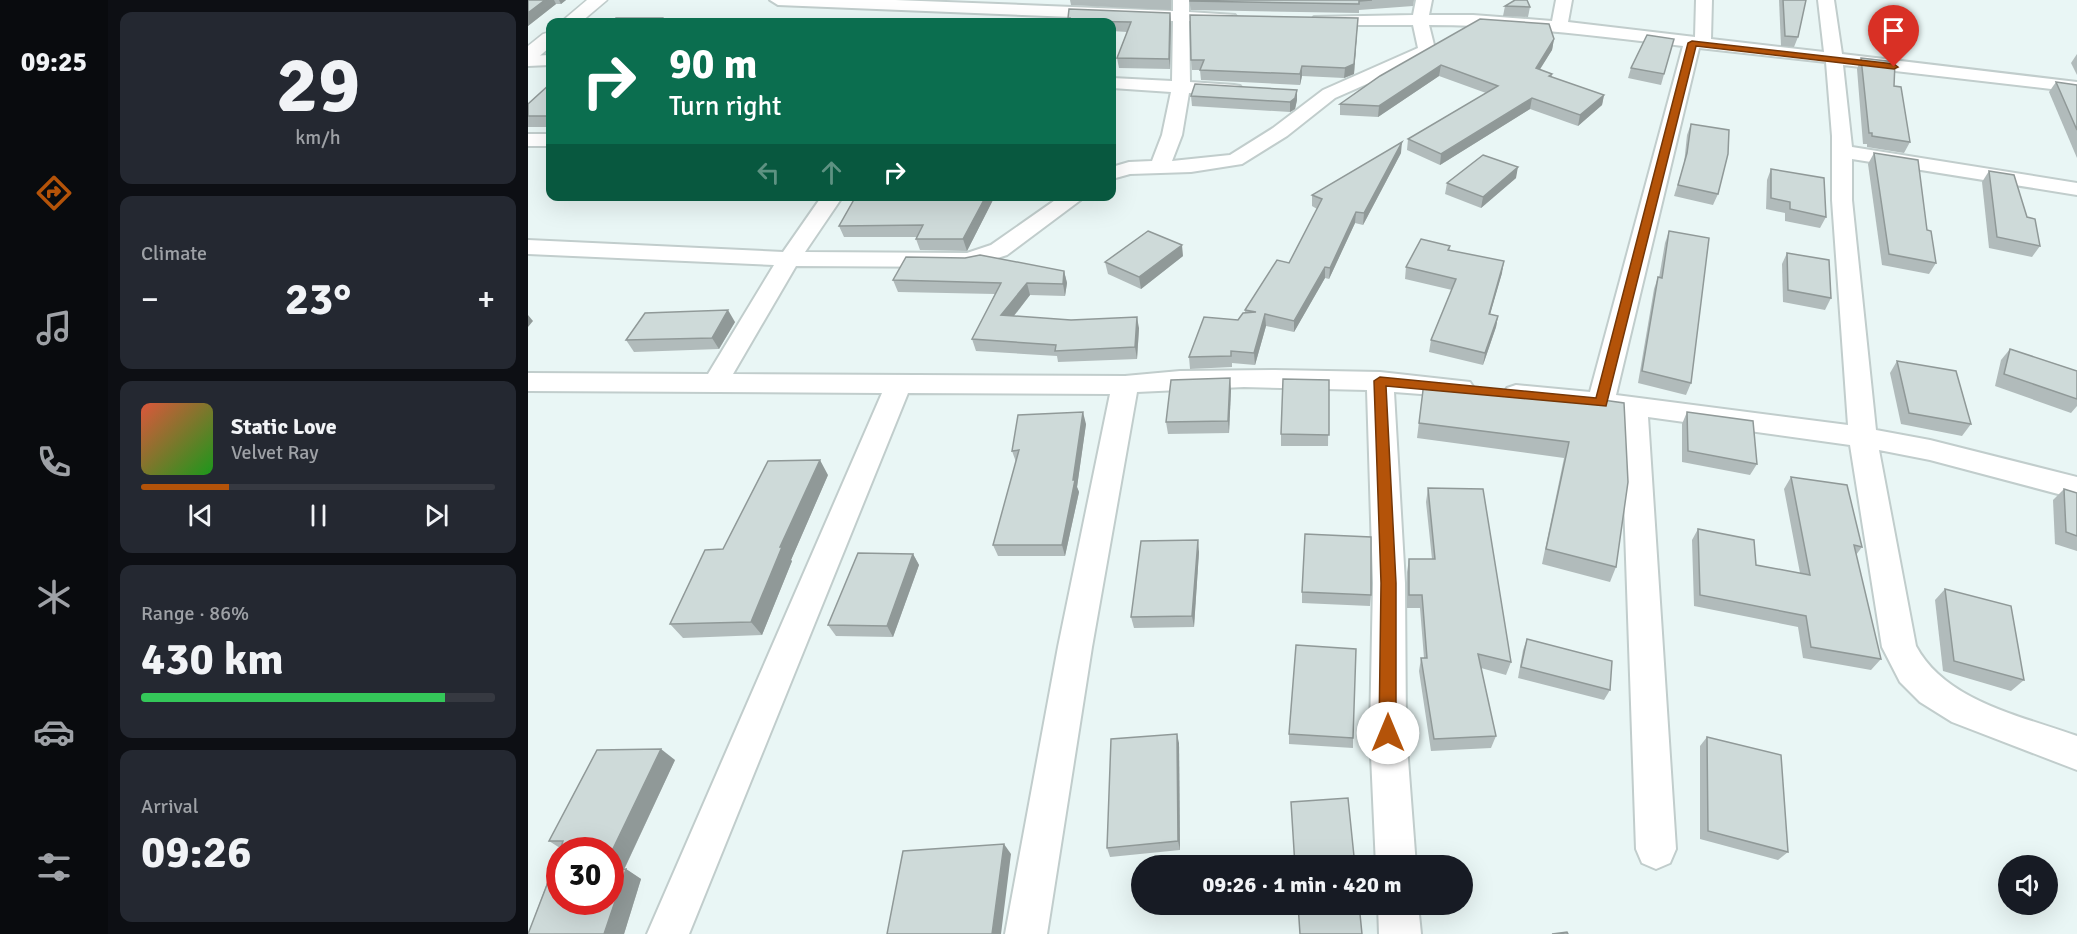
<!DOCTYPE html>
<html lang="en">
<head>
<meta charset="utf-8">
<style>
  body { margin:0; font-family:Signika,sans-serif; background:#242831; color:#f1f3f6; height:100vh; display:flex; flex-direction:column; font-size:22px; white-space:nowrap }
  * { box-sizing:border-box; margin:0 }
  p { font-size:20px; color:#9ea1a6 }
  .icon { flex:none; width:33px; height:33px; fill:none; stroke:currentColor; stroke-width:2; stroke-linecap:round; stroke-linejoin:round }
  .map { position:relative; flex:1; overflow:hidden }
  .drawer { display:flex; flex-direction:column; gap:12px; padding:12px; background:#0d0f14; width:420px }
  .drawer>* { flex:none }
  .guide { position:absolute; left:18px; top:18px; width:570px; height:183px; border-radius:12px; box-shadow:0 6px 24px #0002; background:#0b6e4f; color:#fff; overflow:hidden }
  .buttons { position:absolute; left:1470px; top:855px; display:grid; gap:12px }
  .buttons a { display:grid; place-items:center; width:60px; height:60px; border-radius:50%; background:#171b24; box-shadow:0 6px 24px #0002; font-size:30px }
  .speed { position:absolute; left:18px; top:837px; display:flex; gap:12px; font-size:30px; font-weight:700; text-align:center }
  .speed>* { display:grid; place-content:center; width:78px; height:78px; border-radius:50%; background:#171b24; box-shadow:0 6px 24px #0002; line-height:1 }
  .speed .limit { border:9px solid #d22; background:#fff; color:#111 }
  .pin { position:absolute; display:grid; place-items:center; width:51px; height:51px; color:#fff; margin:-62px -26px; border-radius:50% 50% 50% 0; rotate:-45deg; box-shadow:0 0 6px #0007 }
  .pin .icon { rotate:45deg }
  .me { position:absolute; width:66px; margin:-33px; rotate:0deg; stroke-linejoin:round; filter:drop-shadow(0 0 4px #0008) }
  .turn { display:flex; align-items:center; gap:21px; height:126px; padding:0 24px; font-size:27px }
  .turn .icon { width:78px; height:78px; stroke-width:2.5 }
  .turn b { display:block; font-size:42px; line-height:51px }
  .lanes { display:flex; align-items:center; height:57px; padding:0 24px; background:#0003; justify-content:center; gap:30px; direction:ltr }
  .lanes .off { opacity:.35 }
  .big { font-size:45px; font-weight:700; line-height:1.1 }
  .drawer .widget { flex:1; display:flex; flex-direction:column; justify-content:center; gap:9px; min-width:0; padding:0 21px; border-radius:12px; background:#242831 }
  .drawer .dial { align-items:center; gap:0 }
  .dial b { font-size:78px; line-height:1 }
  .song { display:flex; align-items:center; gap:18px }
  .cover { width:72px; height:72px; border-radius:9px; background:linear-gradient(135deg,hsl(10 70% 55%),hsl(120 70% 35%)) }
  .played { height:6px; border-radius:3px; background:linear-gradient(90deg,#b45309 25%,#363941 25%) }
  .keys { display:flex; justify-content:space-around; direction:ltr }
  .heat { display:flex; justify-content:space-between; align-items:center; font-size:33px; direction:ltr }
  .charge { height:9px; border-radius:4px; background:linear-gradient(90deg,#34c759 86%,#363941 0) }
  .trip { position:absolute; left:603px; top:855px; width:342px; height:60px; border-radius:30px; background:#171b24; box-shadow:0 6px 24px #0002; font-weight:700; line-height:60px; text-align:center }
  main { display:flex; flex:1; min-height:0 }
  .tabs { display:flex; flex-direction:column; width:108px; justify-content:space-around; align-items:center; background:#090b0e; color:#9ea1a6 }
  .tabs .icon { width:42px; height:42px }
  .tabs .current { color:#b45309 }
  .tabs b { font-size:27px; color:#f1f3f6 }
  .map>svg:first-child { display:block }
</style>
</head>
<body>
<main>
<nav class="tabs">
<b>09:25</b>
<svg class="icon current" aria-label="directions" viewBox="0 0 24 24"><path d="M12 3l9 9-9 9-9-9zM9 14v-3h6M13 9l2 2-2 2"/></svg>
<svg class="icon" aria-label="music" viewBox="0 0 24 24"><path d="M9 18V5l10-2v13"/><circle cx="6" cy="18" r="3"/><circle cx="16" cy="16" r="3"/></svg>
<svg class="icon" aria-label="phone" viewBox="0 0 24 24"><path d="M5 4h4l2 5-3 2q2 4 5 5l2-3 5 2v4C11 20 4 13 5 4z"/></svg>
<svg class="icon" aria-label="climate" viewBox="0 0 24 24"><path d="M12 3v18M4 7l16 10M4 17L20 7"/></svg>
<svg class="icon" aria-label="car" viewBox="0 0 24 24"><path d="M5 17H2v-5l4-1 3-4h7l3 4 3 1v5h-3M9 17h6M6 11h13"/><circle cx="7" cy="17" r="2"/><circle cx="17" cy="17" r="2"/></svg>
<svg class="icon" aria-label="filters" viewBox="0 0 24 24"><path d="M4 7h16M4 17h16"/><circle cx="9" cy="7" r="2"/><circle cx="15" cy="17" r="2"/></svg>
</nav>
<section class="drawer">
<div class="widget dial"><b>29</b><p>km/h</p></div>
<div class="widget"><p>Climate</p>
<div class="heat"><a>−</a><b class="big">23°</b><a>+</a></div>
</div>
<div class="widget">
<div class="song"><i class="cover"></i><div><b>Static Love</b><p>Velvet Ray</p></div></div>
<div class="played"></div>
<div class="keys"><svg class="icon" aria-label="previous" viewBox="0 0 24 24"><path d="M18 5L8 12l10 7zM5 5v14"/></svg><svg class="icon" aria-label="pause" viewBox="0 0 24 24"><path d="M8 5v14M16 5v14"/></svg><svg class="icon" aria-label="next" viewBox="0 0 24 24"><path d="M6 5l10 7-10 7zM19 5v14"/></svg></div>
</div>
<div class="widget"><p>Range · 86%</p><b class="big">430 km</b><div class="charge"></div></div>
<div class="widget"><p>Arrival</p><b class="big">09:26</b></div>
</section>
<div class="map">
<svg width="1549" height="934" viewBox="0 0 1549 934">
  <rect width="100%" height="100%" fill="#e9f6f5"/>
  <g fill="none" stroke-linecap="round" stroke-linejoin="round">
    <g stroke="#c1cdcc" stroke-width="4">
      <g id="street">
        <path d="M242,0H367L645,11V0H661V12L707,15L709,18L701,23L661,21L662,82L706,85L712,86L715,90L712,94L706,95L661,93L654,135L644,161L702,155L745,128L795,90L890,48L885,25H792L786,23L784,20L786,17L885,15L888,0H904L901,15H945L1024,21L1028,0H1044L1040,22L1167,37L1168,0H1184L1183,39L1296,52L1290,0H1306L1314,54L1549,82V92L1315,65L1324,147L1549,183V195L1324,159V200L1348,430L1402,440L1549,477V499L1402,460L1351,450L1388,646C1418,702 1494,716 1549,736V770L1424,722L1392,702L1372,682L1354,647L1322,445L1120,417L1148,849L1142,863L1128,869L1114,863L1108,849L1093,414L988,403L979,400L975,394L979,388L988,385L1062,392L1155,46C1070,36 986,25 901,25L907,49L900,57L807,98L759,136L714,164L663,172L602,174L584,179V167L601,162L624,161L634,135L643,92L584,88V78L644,81L645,21L250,5ZM1171,48L1298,62L1304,136V200L1320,425L1088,395Z"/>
        <polygon points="22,55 22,65 0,66 0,56"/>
        <rect x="0" y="134" width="22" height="12"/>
        <polygon points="294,196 315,196 277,252 439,253 463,245 533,196 558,196 479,255 441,267 268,266 205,374 597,376 652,371 747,370 852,372 942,382 946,388 942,394 933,397 866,392 877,583 878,733 888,866 848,866 842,733 845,583 839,390 716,387 609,392 564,647 519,934 477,934 530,647 582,394 380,393 161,934 119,934 354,393 0,391 0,373 180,374 246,265 0,254 0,240 255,252"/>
        <polygon points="850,904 890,904 893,934 851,934"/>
      </g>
    </g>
    <g stroke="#c1cdcc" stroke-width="3">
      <g id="primary">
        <polygon points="59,0 79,0 53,22 33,22"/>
        <polygon points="22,32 22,47 7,60 0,62 0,46 15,34"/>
      </g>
    </g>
    <use href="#street" fill="#fff" fill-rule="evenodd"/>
    <use href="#primary" fill="#fff" fill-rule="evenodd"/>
  </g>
  <g fill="#b1bbbb">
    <polygon points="0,0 38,0 33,4 28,4 0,26"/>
    <polygon points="542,0 643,0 643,10 543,5"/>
    <polygon points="661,0 886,0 885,6 831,10 831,13 663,10"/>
    <polygon points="1251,0 1278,0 1270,37 1266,47 1253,46"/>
    <polygon points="977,6 1002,7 1000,17 975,16"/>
    <polygon points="642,13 643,23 642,69 591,68 589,58 599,32 584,31 584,22 541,22 540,18"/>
    <polygon points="830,18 826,74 816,78 774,76 772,85 673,80 672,70 664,70 663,60"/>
    <polygon points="1026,39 1024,50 1011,70 1024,74 1024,77 1076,95 1074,105 1050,126 1002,109 912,165 879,150 880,139 958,93 911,76 850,117 812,115 812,104 852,76"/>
    <polygon points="1146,39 1133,85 1100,78 1103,68"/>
    <polygon points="1549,54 1549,75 1543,63"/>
    <polygon points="1333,58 1366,86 1382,142 1376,153 1339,147 1339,144 1335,144 1329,69"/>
    <polygon points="22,79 22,127 0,127 0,104 20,86 18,83"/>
    <polygon points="1528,82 1549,85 1549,158 1521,92"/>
    <polygon points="769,90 769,100 767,109 762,112 664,106 663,96"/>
    <polygon points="1163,124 1190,194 1185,205 1146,196 1156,164 1159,135"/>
    <polygon points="873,153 835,225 827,223 801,279 797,278 766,332 738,326 727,365 704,363 704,367 662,369 661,357 710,320 717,312 717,310 761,263 789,209 784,206 784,195"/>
    <polygon points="1346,153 1399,230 1408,263 1401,274 1354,265 1340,164"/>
    <polygon points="1243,169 1298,217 1292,228 1257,221 1257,213 1238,209 1239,180"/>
    <polygon points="1461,171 1499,217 1512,246 1504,257 1461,248 1454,182"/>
    <polygon points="988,178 953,208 917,194 919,183"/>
    <polygon points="467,196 439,251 392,250 388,239 389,237 316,237 311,226"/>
    <polygon points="1141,231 1163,383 1158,395 1110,383 1126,289 1130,277 1131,278 1137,243"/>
    <polygon points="922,246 921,251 974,273 962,314 970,316 968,327 955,365 901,352 903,340 924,290 877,279 878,267"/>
    <polygon points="1259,253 1303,298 1297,310 1255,302 1254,264"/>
    <polygon points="655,256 613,289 580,274 577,262"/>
    <polygon points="536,271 539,283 537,296 502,295 486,316 611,328 609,359 530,362 529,356 448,351 444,339 467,294 370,292 365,280"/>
    <polygon points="207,322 191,349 106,352 98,340"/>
    <polygon points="1482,349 1549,371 1549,406 1543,413 1467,386 1473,360"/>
    <polygon points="1369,361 1443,424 1434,436 1373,424 1362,373"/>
    <polygon points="801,380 800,446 753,446 753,434"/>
    <polygon points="896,382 1060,402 1061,398 1088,567 1082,582 1014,564 1036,458 889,438"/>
    <polygon points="703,390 701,433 640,434 638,422"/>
    <polygon points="1159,412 1229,464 1222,475 1154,462 1154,424"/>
    <polygon points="558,424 549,487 551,492 537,556 470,556 465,545 488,462 484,451"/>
    <polygon points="300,475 263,560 264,561 234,635 155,638 142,624 195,549"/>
    <polygon points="1263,477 1334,547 1328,555 1353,659 1343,670 1275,658 1270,627 1166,606 1164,540 1170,529 1228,565 1272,573 1256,489"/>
    <polygon points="900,488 983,662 978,675 953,668 968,736 963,748 903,751 891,671 893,658 896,658 892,608 879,608 879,572 881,559 904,559 898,502"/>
    <polygon points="1536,489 1549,493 1549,551 1527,544 1525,500"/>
    <polygon points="671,552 666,627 606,628 603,617"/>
    <polygon points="385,554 391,565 365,637 308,636 300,625"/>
    <polygon points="1417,589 1496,680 1483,691 1415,671 1407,600"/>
    <polygon points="774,592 843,595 842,606 774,603"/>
    <polygon points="999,639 1082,690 1076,700 990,678 995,650"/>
    <polygon points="761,734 825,738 825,748 761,744"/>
    <polygon points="1179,737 1260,852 1250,860 1172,839 1172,746"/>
    <polygon points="651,743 652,850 582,857 579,848"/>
    <polygon points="147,760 96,870 98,869 113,879 96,934 0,934 32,848 21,841"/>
  </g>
  <g fill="#909998">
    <polygon points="17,0 26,0 28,4 0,26 0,13"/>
    <polygon points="31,0 38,0 33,4"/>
    <polygon points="642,13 643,23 642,69 641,59"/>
    <polygon points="134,18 136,22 129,22"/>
    <polygon points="830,18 826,74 816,78 817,68"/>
    <polygon points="1026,39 1024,50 1006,79 1008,68"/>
    <polygon points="913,65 911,76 850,117 851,106"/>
    <polygon points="774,66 774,76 772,85 772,74"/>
    <polygon points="769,90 769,100 767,109 762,112 762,102"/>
    <polygon points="1076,95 1074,105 1050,126 1052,115"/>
    <polygon points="1004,98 1002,109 912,165 913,154"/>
    <polygon points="874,142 873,153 835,225 836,213"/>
    <polygon points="990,167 988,178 953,208 955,197"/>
    <polygon points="458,196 467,196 439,251 435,239"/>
    <polygon points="828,212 827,223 801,279 802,268"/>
    <polygon points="654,245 655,256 613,289 611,277"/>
    <polygon points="976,261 974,273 959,325 961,314"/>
    <polygon points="797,267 797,278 766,332 766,321"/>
    <polygon points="536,271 539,283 537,296 535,284"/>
    <polygon points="499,283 502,295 477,327 473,315"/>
    <polygon points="200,310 207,322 191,349 184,338"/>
    <polygon points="737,314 738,326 727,365 726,353"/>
    <polygon points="0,315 5,321 0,327"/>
    <polygon points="970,316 968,327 955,365 957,353"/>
    <polygon points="609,317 611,328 609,359 607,347"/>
    <polygon points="702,378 703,390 701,433 700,421"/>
    <polygon points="555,412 558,424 549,487 551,492 537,556 534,545 545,480"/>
    <polygon points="292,460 300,475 263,560 264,561 234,635 223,622 252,547"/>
    <polygon points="670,540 671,552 666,627 664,616"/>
    <polygon points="385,554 391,565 365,637 359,626"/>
    <polygon points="649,734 651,743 652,850 650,841"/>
    <polygon points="133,749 147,760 90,882 82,878 82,855"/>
    <polygon points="476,844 483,854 473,934 464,934"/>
    <polygon points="98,869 113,879 96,934 76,934"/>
  </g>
  <g fill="#cedad9" stroke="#909998" stroke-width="1.5">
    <polygon points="0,0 17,0 0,13"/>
    <polygon points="662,0 844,0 831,1 831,4 662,1"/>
    <polygon points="987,0 999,0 1002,7 977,6"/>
    <polygon points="1255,0 1278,0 1270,37 1257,36"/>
    <polygon points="541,9 642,13 641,59 589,58 603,22 541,21 542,18 540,18"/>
    <polygon points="662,15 830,18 826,64 817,68 774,66 772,74 672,70 676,60 663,60"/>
    <polygon points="88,18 134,18 129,22 83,22"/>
    <polygon points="952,19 1021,24 1026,39 1008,68 1024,74 1021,76 1076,95 1052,115 1004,98 913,154 880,139 970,86 913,65 851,106 812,104 852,76"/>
    <polygon points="1119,35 1146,39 1136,74 1103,68"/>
    <polygon points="1333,58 1367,62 1366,86 1373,87 1382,142 1344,136 1344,133 1341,133"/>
    <polygon points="1528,82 1549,85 1549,130"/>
    <polygon points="22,84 22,116 0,116 0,104"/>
    <polygon points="667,84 769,90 767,98 762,102 663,96"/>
    <polygon points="1163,124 1201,130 1200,154 1190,194 1150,185 1159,153"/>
    <polygon points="874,142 836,213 828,212 802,268 797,267 766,321 737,314 726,353 703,351 703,356 661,357 676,317 710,320 715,313 728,312 717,310 749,260 761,263 794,199 784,195"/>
    <polygon points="1346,153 1390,160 1399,230 1403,231 1408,263 1361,254"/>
    <polygon points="955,155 990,167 955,197 919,183"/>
    <polygon points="1243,169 1296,178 1298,217 1262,209 1262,202 1243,198"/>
    <polygon points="1461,171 1486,175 1499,217 1507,219 1512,246 1469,237"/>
    <polygon points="328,196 458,196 435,239 388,239 395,225 311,226"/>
    <polygon points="620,231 654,245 611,277 577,262"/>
    <polygon points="1141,231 1181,238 1163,383 1114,371 1130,277 1134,278"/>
    <polygon points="893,239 922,246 920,250 976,261 961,314 970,316 957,353 903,340 928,279 878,267"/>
    <polygon points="1259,253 1301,260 1303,298 1260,290"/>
    <polygon points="452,255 536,271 535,284 499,283 473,315 543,320 609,317 607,347 527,351 528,345 444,339 473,283 365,280 378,257 437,258"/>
    <polygon points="200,310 184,338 98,340 117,313"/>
    <polygon points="1482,349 1549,371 1549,399 1476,374"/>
    <polygon points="1369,361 1428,371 1443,424 1381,413"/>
    <polygon points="702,378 700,421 638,422 643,380"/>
    <polygon points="755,379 801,380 801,435 753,434"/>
    <polygon points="896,382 1060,402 1061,398 1096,403 1100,482 1088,567 1018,549 1041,442 891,423"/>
    <polygon points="555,412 545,480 547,480 534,545 465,545 491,450 484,451 490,415"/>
    <polygon points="1159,412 1225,421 1229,464 1160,451"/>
    <polygon points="292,460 252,547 254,547 223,622 142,624 177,550 195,549 240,461"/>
    <polygon points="1263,477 1319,485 1334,547 1326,545 1353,659 1283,647 1278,616 1172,595 1170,529 1226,540 1228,565 1282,575"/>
    <polygon points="900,488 955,489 983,662 950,654 968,736 906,739 893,658 899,658 894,595 881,595 881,559 907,559"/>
    <polygon points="1536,489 1549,493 1549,536 1538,532"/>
    <polygon points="777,534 843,537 843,595 774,592"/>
    <polygon points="670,540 664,616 603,617 613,541"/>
    <polygon points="330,553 385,554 359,626 300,625"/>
    <polygon points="1417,589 1483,606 1496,680 1426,661"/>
    <polygon points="999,639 1084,661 1082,690 993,667"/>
    <polygon points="768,645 828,649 825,738 761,734"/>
    <polygon points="649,734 650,841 579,848 583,739"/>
    <polygon points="1179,737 1253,755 1260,852 1180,831"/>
    <polygon points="133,749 82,855 82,850 32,850 35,841 21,841 69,750"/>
    <polygon points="820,798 827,866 767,866 763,802"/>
    <polygon points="476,844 464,934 359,934 375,851"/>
    <polygon points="32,851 32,902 82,902 82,872 98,869 76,934 0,934"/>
    <polygon points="770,904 831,904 834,934 772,934"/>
    <polygon points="1039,932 1040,934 1024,934"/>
  </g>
  <polygon fill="#b45309" stroke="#753606" stroke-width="1.5" points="1164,41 1366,64 1370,67 1366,69 1168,46 1078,406 858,386 868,583 868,733 866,739 860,741 854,739 851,733 853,583 846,381 852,377 1068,398 1160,43"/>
</svg>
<div class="buttons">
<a><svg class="icon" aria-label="sound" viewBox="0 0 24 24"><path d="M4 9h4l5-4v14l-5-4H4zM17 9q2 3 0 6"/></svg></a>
</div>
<div class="speed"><div class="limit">30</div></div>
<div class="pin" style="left:1366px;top:67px;background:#d93025"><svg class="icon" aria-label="arrive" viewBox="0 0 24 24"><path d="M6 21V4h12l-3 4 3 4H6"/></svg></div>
<svg class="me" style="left:860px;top:733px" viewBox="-20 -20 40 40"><circle r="19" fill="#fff"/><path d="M0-13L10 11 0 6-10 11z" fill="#b45309"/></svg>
<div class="trip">09:26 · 1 min · 420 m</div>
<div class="guide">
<div class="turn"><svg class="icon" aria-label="right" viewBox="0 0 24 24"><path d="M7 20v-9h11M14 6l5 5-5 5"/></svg><div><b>90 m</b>Turn right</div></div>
<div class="lanes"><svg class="icon off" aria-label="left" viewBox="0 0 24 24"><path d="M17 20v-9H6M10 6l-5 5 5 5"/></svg><svg class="icon off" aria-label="ahead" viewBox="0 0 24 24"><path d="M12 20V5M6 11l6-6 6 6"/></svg><svg class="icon" aria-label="right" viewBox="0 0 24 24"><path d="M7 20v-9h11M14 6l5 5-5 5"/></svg></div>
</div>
</div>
</main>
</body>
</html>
